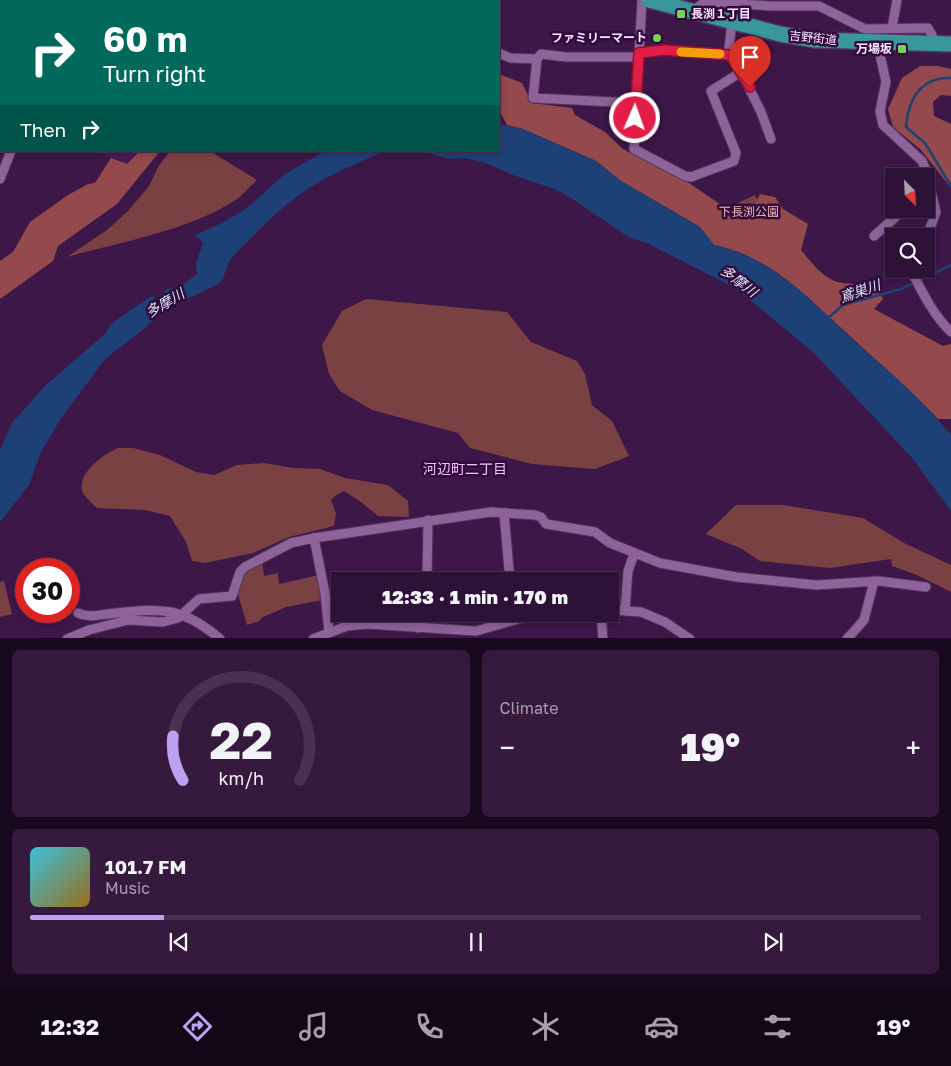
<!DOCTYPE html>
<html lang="en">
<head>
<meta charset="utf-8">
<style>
  body { margin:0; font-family:"Golos Text","Noto Sans JP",sans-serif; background:#361a3e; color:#f1f3f6; height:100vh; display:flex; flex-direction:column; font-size:19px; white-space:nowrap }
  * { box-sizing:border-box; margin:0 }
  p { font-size:16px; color:#a79dad }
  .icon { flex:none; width:28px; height:28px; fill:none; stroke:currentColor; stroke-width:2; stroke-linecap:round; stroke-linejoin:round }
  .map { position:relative; height:638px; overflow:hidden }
  .panel { display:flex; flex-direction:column; gap:12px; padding:12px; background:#19091e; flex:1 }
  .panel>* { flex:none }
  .banner { position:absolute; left:0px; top:0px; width:500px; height:152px; box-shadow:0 2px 8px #0003,0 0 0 1px #493151; background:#00695c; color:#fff; overflow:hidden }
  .needle { width:32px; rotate:156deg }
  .buttons { position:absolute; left:885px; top:168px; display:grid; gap:10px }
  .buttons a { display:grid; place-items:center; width:50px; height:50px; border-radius:0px; background:#2e1136; box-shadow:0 2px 8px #0003,0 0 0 1px #493151; font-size:25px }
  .speed { position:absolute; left:15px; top:558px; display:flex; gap:10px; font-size:25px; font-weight:700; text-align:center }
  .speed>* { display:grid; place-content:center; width:65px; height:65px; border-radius:50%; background:#2e1136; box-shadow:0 2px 8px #0003,0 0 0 1px #493151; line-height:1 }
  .speed .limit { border:8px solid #d22; background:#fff; color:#111 }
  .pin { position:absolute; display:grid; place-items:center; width:42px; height:42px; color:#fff; margin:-51px -21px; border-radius:50% 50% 50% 0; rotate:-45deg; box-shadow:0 0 5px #0007 }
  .pin .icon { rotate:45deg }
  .me { position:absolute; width:55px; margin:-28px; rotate:2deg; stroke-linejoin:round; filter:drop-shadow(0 0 4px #0008) }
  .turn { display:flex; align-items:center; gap:18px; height:105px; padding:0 20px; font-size:22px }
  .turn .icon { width:65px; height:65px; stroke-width:2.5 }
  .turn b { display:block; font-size:35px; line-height:42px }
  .then { display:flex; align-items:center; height:48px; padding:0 20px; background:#0003; gap:10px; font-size:19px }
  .big { font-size:38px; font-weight:800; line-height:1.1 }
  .panel .card { flex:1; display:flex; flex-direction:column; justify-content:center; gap:8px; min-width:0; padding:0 18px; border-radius:8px; background:#361a3e }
  .panel .dial { align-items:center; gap:0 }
  .dial svg { height:130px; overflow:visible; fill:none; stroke:#493151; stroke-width:7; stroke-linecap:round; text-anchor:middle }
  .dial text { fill:#f1f3f6; stroke:none }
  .song { display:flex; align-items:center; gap:15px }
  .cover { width:60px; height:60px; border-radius:8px; background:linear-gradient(135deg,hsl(190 70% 55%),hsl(40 70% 35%)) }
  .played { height:5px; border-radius:2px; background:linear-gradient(90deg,#bca0f2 15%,#493151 15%) }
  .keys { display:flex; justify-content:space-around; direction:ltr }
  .heat { display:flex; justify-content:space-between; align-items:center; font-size:28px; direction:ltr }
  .panel .tiles { flex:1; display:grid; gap:12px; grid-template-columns:1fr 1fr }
  .card:last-child { grid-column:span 2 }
  .trip { position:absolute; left:331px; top:572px; width:288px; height:50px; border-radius:0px; background:#2e1136; box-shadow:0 2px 8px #0003,0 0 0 1px #493151; font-weight:800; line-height:50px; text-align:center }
  .menu { display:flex; height:80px; justify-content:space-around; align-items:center; background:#120716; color:#a79dad }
  .menu .icon { width:35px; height:35px }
  .menu .active { color:#bca0f2 }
  .menu b { font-size:22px; color:#f1f3f6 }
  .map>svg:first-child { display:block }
</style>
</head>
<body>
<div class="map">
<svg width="951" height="639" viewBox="0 0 951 639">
  <rect width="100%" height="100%" fill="#3d1748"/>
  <polygon fill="#481d55" points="95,151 140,151 127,165"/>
  <g fill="#7a4143">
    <path d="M170,151H210L257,180C249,187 242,196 234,201C187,231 120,242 67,257L107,230L128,211L149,186L158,167Z"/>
    <polygon points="755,195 766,219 742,230 731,206"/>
    <polygon points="366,299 507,312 531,342 577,361 585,374 592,405 612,421 629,456 595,469 532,464 470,448 458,433 372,410 340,391 329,374 322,345 342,311"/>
    <path d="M118,448H133L160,455L196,472L214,475L237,465L264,463L294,468L320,469L345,478L388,485L408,501L409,517L378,516L361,502L344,491L336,495L331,500L336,513L334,526L289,537L253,553L205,563L192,561L186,542L170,516L145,510L97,508C93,504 86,498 83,493C75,474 104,454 118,448Z"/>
    <polygon points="736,505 783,505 863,518 904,543 951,565 951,592 917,575 892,566 891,559 830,568 760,561 742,549 706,534"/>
    <polygon points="262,559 264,576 278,573 279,584 319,575 322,600 286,607 261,618 260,621 247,625 237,591 242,573"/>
    <polygon points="4,581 12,614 0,617 0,582"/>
  </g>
  <g fill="#94494c">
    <polygon points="920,66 938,66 951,69 951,96 941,95 933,102 934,116 951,124 951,188 921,150 893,127 888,109 902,78"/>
    <path d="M499,74L522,83L532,103L572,108L575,115L605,132L623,149L686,181L743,220L751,214L760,194L775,197L783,209L808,224L801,250C828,283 833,286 875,283L883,299L874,309L943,346L951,344V419H938C911,390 881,365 852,338C809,300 773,257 714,245L700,227L621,181L596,161L523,129L507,125L499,110Z"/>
    <polygon points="140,151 160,151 117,204 58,246 53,261 0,299 0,261 13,252 30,222 68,195 88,184 95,183 111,158 127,164"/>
  </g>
  <g fill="#1d4177">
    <path d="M499,124L523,129L596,161L621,181L700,227L714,245C774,258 810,300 853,340C888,370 922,399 951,435V511L913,459L815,354L737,289L647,243L630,238L565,194L551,188L513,175L486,163L464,158L449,159L422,151H499Z"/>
    <path d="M385,151C360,162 335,172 312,186C286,202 255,233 234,255C225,264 227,277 218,284L160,312L145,328L105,359L60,420L41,452L29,485L0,522V450L12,423L47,384L106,333L112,323L150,297L154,296L153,300H156L167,289L172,288L176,290L197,274L196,264L203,243L195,235L222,223L247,208L285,174L324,152Z"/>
  </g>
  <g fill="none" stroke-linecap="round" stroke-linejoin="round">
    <g stroke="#1d4177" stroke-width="2.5">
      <path d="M951,78C921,77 908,99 906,127L925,143L951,186"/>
      <polyline points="828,318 843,305 901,289 951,265"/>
    </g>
    <g stroke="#52335b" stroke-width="11">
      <g id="street">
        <polyline points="181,0 189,1"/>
        <polyline points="642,0 634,149 685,176 691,177 734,161 736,153 711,91 741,72 729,48 732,22"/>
        <polyline points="67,1 68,0"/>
        <polyline points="210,1 215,0"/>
        <polyline points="300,1 301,0"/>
        <polyline points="691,12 705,2 771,6 819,6 865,29 928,28 932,35 934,43"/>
        <polyline points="892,28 897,0"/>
        <polyline points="877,41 886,82 880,111 883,125 922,161 926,170 936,212 926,239"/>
        <polyline points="499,53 510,58 537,59"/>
        <polyline points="639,53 664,50 730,55"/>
        <polyline points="741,72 761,112 771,139"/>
        <polyline points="635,103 533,98 537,59 541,54 566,57 637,57"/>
        <polyline points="0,106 1,107"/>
        <polyline points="0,179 11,151"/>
        <polyline points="874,236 899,214 919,209"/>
        <path d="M913,269L912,272C922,292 934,316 951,332"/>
        <polyline points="504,513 510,581"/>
        <polyline points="314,538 325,593 329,632"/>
        <polyline points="427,581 428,520"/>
        <polyline points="610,610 641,612 665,622 690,639"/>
        <polyline points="625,610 628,571 634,554"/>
        <path d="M78,613C88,618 97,615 108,614C157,609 180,604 220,639"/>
        <polyline points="601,614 603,639"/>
        <polyline points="418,628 419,614"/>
        <polyline points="67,639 89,630 128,620 163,622 178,618 199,599 232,596 240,572 245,567 291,543 314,538 491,512 535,515 541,517 546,524 595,532 610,543 660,563 736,577 816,585 879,581 926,587"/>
        <polyline points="313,639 347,626 367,624 476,631 536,614"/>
        <polyline points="847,639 864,620 874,581"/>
      </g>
    </g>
    <g stroke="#52335b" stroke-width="18">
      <polyline id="highway" points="649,0 780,34 815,40 951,44"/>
    </g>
    <use href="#street" stroke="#8d6399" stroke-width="9"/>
    <use href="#highway" stroke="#39969a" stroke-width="15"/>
  </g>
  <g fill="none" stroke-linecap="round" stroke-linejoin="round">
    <g stroke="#92132f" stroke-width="12">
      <polyline id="route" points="635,118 639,53 664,50 730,55 750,87"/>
    </g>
    <use href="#route" stroke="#e11d48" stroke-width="9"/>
    <polyline stroke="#f59e0b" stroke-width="9" points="681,52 720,54"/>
  </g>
  <g fill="#78d158" stroke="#320b3d" stroke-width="2">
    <rect x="676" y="9" width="10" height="10" rx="2.5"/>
    <circle cx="657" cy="38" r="5"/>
    <rect x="897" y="44" width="10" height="10" rx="2.5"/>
  </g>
  <g text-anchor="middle" stroke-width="5" stroke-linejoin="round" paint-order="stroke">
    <g font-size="12" font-weight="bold" fill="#f9e6ff" stroke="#320b3d" text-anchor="end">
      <text x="691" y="18" text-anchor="start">長渕１丁目</text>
      <text x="647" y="42">ファミリーマート</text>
      <text x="892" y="53">万場坂</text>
    </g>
    <g font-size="12" fill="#f9e6ff" stroke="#320b3d">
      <text transform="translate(813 38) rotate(6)" y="4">吉野街道</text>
    </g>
    <g font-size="12" fill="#fab7b8" stroke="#320b3d">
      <text x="749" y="216">下長渕公園</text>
    </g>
    <g font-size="14" font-style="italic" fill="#d9e5f6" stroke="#320b3d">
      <text transform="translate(739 281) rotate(37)" y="5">多摩川</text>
      <text transform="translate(860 291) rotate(-19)" y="5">鳶巣川</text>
      <text transform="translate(165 303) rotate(-31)" y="5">多摩川</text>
    </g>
    <g font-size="14" fill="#f0c2fe" stroke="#320b3d">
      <text x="465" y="474">河辺町二丁目</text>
    </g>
  </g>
</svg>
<div class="buttons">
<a><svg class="needle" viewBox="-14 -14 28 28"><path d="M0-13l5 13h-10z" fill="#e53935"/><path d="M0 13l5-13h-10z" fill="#a79dad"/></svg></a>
<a><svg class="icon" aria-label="search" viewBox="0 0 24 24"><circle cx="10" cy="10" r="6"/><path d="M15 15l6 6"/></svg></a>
</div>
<div class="speed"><div class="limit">30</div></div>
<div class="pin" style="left:750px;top:87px;background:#d93025"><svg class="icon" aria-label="arrive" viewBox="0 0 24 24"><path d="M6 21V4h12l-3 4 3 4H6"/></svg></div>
<svg class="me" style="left:635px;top:118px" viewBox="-20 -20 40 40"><circle r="17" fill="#e11d48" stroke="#fff" stroke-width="3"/><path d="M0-11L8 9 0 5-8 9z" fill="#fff"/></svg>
<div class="trip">12:33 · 1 min · 170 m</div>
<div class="banner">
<div class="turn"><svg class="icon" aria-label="right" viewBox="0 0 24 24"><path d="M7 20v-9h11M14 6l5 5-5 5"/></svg><div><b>60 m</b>Turn right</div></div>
<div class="then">Then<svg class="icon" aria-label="right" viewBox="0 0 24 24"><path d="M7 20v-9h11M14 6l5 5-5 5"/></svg></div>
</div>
</div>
<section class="panel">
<div class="tiles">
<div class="card dial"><svg viewBox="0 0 100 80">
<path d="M14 69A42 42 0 1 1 86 69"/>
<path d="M14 69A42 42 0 0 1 8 42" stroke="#bca0f2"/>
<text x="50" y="56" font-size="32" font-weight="700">22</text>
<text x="50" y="72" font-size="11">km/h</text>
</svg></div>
<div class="card"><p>Climate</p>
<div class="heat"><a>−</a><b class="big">19°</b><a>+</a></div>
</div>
<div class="card">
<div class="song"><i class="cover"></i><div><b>101.7 FM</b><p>Music</p></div></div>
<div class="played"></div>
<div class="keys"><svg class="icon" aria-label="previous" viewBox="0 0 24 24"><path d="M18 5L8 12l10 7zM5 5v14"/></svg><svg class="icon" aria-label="pause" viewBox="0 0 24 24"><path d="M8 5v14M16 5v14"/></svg><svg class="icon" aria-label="next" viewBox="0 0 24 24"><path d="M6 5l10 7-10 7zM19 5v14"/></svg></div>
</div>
</div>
</section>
<nav class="menu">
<b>12:32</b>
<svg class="icon active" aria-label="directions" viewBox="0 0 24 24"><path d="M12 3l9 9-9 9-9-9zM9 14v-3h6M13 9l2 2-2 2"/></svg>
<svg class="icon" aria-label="music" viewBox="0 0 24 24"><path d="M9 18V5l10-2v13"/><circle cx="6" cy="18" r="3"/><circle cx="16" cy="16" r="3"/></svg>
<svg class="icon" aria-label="phone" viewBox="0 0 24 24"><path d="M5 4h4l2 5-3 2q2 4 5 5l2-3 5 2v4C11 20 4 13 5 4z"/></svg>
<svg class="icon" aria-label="climate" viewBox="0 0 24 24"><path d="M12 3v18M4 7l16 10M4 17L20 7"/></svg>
<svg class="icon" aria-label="car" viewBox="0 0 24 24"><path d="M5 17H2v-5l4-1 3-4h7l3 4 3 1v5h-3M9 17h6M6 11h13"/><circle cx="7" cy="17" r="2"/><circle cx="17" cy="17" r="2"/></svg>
<svg class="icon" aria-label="filters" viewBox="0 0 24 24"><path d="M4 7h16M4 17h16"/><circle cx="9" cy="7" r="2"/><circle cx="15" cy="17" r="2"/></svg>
<b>19°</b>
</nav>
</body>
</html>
